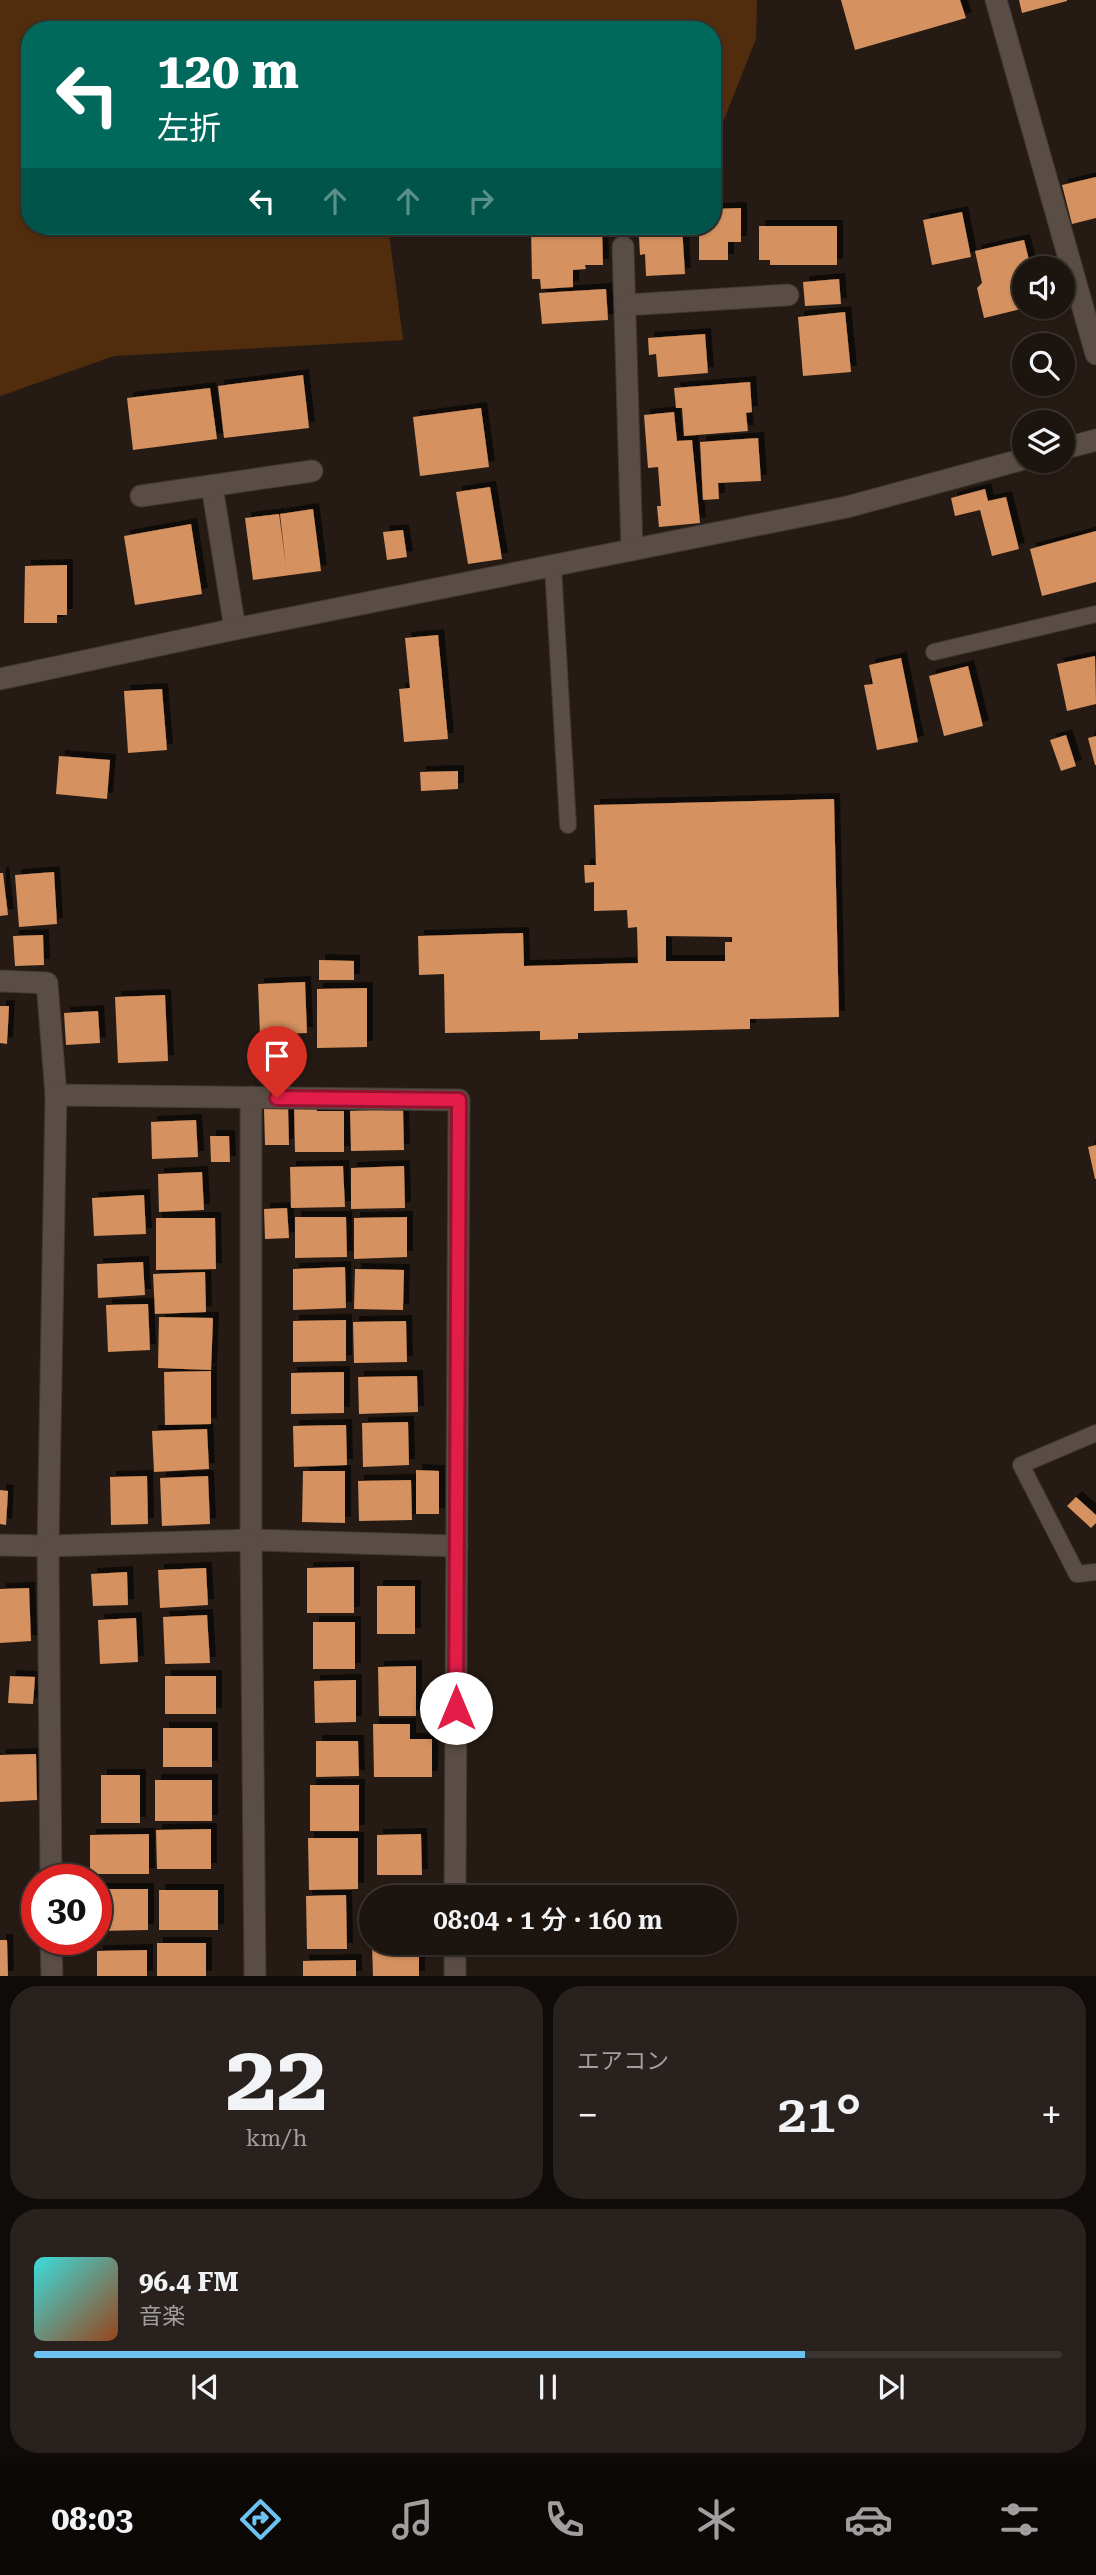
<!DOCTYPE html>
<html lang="ja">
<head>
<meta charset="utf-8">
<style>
  body { margin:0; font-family:"Roboto Serif","Noto Sans JP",serif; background:#29211d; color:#f1f3f6; height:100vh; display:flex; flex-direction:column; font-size:26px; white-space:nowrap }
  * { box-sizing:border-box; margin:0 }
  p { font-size:23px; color:#a09e9e }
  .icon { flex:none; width:38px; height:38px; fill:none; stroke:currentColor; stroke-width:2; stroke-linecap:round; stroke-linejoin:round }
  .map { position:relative; height:1976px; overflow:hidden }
  .side { display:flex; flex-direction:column; gap:10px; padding:10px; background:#0f0b08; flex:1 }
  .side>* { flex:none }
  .top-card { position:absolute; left:21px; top:21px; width:700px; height:214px; border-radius:28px; box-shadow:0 2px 5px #0004,0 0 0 2px #3a332f; background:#00695c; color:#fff; overflow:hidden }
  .fabs { position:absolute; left:1012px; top:256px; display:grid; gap:14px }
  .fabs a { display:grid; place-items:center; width:63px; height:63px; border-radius:50%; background:#1c140f; box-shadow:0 2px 5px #0004,0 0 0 2px #3a332f; font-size:35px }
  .speed { position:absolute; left:21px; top:1864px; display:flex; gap:14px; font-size:35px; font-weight:700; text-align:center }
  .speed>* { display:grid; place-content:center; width:91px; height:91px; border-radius:50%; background:#1c140f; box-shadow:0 2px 5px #0004,0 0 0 2px #3a332f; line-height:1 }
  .speed .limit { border:10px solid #d22; background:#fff; color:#111 }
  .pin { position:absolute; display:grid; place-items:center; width:60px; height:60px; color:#fff; margin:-72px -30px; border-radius:50% 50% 50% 0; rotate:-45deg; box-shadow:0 0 7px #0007 }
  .pin .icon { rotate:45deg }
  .me { position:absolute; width:77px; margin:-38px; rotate:0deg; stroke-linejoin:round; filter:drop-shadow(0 0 5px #0008) }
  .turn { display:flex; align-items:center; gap:24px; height:147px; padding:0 21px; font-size:32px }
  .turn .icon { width:91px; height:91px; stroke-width:2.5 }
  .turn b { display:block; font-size:49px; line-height:60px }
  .lanes { display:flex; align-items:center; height:66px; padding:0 21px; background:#0003; justify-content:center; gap:35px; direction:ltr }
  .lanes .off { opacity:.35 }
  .big { font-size:52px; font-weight:600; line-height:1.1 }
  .side .tile { flex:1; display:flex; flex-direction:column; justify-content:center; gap:10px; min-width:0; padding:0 24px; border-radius:28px; background:#29211d }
  .side .dial { align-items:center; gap:0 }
  .dial b { font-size:91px; line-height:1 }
  .song { display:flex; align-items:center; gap:21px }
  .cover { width:84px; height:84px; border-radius:10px; background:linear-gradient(135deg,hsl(180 70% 55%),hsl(20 70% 35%)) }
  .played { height:7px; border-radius:4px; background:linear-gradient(90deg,#6cc3f2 75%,#3a332f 75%) }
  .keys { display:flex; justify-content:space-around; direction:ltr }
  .heat { display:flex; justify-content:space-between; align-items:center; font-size:38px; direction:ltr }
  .side .tiles { flex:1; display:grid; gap:10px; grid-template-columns:1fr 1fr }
  .tile:last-child { grid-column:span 2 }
  .trip { position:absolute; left:359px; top:1885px; width:378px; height:70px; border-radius:35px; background:#1c140f; box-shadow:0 2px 5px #0004,0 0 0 2px #3a332f; font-weight:600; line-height:70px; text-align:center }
  .tabs { display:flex; height:112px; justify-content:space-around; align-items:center; background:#0b0806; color:#a09e9e }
  .tabs .icon { width:49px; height:49px }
  .tabs .current { color:#6cc3f2 }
  .tabs b { font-size:32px; color:#f1f3f6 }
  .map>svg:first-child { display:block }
</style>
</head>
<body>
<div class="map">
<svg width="1096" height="1977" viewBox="0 0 1096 1977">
  <defs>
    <filter id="shadow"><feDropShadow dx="6" dy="-6" stdDeviation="0" flood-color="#0009"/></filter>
  </defs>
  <rect width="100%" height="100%" fill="#261b14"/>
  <polygon fill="#512d0e" points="0,0 757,0 756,39 719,132 712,132 712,30 30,30 30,226 388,226 403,340 114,356 0,396"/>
  <g fill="#d5915e" fill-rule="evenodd" filter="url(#shadow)">
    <polygon points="841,0 960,0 966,18 855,50"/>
    <polygon points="1019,0 1067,0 1067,1 1022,13"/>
    <polygon points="1096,177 1096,218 1072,224 1062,185"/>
    <polygon points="741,208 741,242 728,242 728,260 699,260 699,226 712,226 712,209"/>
    <polygon points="962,212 971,257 932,265 923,220"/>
    <polygon points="531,226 602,226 603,265 585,265 586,269 573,270 573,287 541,289 540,279 532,279"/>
    <polygon points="647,226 682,226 685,274 646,276 645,254 640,255 639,237 647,236"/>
    <polygon points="759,226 837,226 837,265 770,265 770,260 759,260"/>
    <polygon points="1024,240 1031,268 1024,268 1024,306 1030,307 984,318 977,288 982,283 975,251"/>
    <polygon points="839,279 841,304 805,306 803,282"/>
    <polygon points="606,289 608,320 542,324 539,293"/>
    <polygon points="845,312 851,372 803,376 798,317"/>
    <polygon points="705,334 708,373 658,377 656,354 649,355 648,338"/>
    <polygon points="303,375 309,428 224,438 218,386"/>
    <polygon points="750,382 752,412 746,413 748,431 684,436 682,408 676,408 674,388"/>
    <polygon points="210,388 217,439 133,450 127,398"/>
    <polygon points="481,408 489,467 420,476 413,417"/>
    <polygon points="674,412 677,441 692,440 700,523 659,527 657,506 661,506 658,467 648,468 644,415"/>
    <polygon points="758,438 761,481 718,483 719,499 703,500 700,442"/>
    <polygon points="490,487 502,559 468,564 456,492"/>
    <polygon points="985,489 988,501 1006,497 1019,549 992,556 980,510 955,516 951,498"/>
    <polygon points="313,509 321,571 253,580 245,518 279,514 286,566 280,514"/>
    <polygon points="191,524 202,594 135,605 124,536"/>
    <polygon points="403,530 407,557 387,560 383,532"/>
    <polygon points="1096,531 1096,582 1042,596 1030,549"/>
    <polygon points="67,565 67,615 57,615 57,623 24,623 25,566"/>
    <polygon points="438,635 448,739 404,742 399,689 410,688 405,638"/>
    <polygon points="1095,656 1096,704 1067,711 1057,664"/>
    <polygon points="901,658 918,742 877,750 864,685 873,684 869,665"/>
    <polygon points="968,666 983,726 944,736 929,676"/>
    <polygon points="162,689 167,750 128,753 124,691"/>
    <polygon points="1066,735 1076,766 1061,771 1050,740"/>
    <polygon points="1096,736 1096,765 1095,765 1088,738"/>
    <polygon points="59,756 110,760 107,799 56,794"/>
    <polygon points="458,771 458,789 421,791 420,772"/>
    <path d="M834,799L839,1017L750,1019V1029L578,1033V1039L540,1040V1031L445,1033L444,974L419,975L418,936L523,933L524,966L638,963L637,927L628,928L627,910L594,911V882L585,883L584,865H596L594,805ZM666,936L732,937V942H725V961H666Z"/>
    <polygon points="54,872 57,924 19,927 15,875"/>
    <polygon points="0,873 3,873 8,915 0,916"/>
    <polygon points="43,935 44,965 15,966 13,936"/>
    <polygon points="319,960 354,961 354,980 319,980"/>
    <polygon points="305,982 307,1033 260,1035 258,984"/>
    <polygon points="367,988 367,1047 317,1048 317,989"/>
    <polygon points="165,995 168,1061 118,1063 115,997"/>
    <polygon points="0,1006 9,1006 7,1044 0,1043"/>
    <polygon points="98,1011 100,1043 66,1045 64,1013"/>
    <polygon points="294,1105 317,1105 317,1111 344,1111 344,1152 295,1152"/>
    <polygon points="288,1107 289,1145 265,1145 264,1108"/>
    <polygon points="403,1109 404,1150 351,1151 350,1111"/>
    <polygon points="196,1120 198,1157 152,1159 151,1122"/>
    <polygon points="210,1136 229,1136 230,1162 211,1162"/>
    <polygon points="1096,1145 1096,1179 1095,1179 1088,1147"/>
    <polygon points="343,1166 345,1207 291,1208 290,1167"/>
    <polygon points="404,1166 405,1208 351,1209 351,1168"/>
    <polygon points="202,1172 204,1210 159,1212 158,1174"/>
    <polygon points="144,1195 146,1234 94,1236 92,1198"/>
    <polygon points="287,1208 289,1238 265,1239 264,1209"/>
    <polygon points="295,1217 346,1217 347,1257 295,1258"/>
    <polygon points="407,1217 407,1257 354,1259 354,1218"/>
    <polygon points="156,1218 215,1218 216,1269 156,1270"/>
    <polygon points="143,1262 145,1295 98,1298 97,1264"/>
    <polygon points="345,1267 346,1308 293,1310 293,1269"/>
    <polygon points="355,1269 404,1270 403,1310 354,1309"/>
    <polygon points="205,1272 206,1312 155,1314 153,1274"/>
    <polygon points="148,1304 150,1350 108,1352 106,1305"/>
    <polygon points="159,1317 213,1318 211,1370 158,1368"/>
    <polygon points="346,1320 346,1361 293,1362 293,1321"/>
    <polygon points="406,1321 407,1362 354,1363 353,1322"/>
    <polygon points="211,1371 211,1424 165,1425 164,1372"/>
    <polygon points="344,1372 344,1413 291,1414 291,1373"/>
    <polygon points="417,1376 418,1412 359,1414 358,1377"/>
    <polygon points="408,1422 409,1465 363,1467 362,1423"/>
    <polygon points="346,1425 347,1465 294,1467 293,1426"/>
    <polygon points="207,1429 209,1469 154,1472 152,1431"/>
    <polygon points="416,1470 439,1471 439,1514 416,1514"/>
    <polygon points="303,1471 345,1471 345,1523 302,1522"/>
    <polygon points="147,1476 148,1524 111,1525 110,1477"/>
    <polygon points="208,1476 210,1524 162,1526 160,1478"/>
    <polygon points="411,1480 412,1520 359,1521 358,1481"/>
    <polygon points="0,1490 8,1491 6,1525 0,1524"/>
    <polygon points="1076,1497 1096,1515 1096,1523 1091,1528 1067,1506"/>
    <polygon points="354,1567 354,1613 307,1613 307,1568"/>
    <polygon points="206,1568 208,1605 160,1608 158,1570"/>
    <polygon points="127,1572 128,1605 93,1606 91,1574"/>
    <rect x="377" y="1586" width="38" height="48"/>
    <polygon points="29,1588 31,1641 0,1643 0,1589"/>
    <polygon points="207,1615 210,1663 165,1664 163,1617"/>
    <polygon points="136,1618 138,1662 100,1664 98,1620"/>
    <rect x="313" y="1622" width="42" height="47"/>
    <polygon points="416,1666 416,1716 379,1716 378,1667"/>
    <polygon points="10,1676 35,1677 33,1704 8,1703"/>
    <rect x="165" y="1676" width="51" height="38"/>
    <polygon points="356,1680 356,1722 315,1723 314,1681"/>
    <polygon points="373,1724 410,1724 410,1739 432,1739 432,1777 374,1777"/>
    <rect x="163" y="1728" width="49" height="39"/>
    <polygon points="316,1741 358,1741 359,1776 316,1777"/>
    <polygon points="36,1754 37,1800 0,1802 0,1755"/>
    <rect x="101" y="1775" width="39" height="48"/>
    <rect x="155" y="1780" width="57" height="41"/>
    <rect x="310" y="1785" width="49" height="46"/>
    <polygon points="211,1829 211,1869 157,1869 156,1830"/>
    <polygon points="149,1834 149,1874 90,1874 90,1835"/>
    <polygon points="421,1834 422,1875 377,1875 377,1835"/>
    <polygon points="308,1838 358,1838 358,1889 309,1890"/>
    <polygon points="96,1889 148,1889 148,1930 97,1931"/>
    <rect x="159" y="1890" width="59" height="40"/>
    <polygon points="346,1895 347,1949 307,1949 306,1896"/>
    <polygon points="0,1940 7,1940 8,1977 0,1977"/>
    <rect x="157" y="1943" width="49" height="34"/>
    <polygon points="419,1943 419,1977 373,1977 372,1944"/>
    <polygon points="147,1950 147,1977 97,1977 97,1951"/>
    <polygon points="356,1960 356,1977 303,1977 303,1961"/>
  </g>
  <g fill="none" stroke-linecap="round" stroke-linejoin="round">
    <g stroke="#3f3733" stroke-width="18">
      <g id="lane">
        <polyline points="553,566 568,825"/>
        <polyline points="934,652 1096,614"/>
        <polyline points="1096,1433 1021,1465 1077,1574 1096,1572"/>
      </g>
    </g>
    <g stroke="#3f3733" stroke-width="23">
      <g id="street">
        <polyline points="996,0 1096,354"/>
        <polyline points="623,247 632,550"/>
        <polyline points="625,305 788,295"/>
        <polyline points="1062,449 1096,440"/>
        <polyline points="212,486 235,629"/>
        <polyline points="141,496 312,471"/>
        <polyline points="0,679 235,629 847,507 1024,459"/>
        <polyline points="0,981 47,983 56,1095"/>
        <polyline points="251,1097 251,1540 457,1546"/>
        <polyline points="0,1545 48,1546 56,1095 459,1100 455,1897"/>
        <polyline points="51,1880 48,1546 251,1540 255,1977"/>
        <polyline points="51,1939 52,1977"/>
        <polyline points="455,1977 455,1942"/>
      </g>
    </g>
    <use href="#lane" stroke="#594d45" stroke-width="16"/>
    <use href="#street" stroke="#594d45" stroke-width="21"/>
  </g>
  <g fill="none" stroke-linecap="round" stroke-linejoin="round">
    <g stroke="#92132f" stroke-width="18">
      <polyline id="route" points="277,1098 459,1100 456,1708"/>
    </g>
    <use href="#route" stroke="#e11d48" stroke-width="12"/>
  </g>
</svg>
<div class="fabs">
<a><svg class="icon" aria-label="sound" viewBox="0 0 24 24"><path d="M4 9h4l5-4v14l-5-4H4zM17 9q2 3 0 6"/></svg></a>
<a><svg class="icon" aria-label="search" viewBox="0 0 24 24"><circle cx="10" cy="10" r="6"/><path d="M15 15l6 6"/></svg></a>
<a><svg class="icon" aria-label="layers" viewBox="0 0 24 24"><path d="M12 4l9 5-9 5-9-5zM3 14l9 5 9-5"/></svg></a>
</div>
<div class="speed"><div class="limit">30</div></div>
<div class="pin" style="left:277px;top:1098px;background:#d93025"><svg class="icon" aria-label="arrive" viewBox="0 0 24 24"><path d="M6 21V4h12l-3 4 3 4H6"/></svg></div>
<svg class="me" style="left:456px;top:1708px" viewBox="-20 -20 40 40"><circle r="19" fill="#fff"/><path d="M0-13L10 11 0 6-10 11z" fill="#e11d48"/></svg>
<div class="trip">08:04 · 1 分 · 160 m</div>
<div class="top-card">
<div class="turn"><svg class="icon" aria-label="left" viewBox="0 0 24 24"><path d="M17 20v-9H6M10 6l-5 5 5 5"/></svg><div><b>120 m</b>左折</div></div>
<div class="lanes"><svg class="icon" aria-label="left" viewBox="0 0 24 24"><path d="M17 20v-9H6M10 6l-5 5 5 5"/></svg><svg class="icon off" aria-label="ahead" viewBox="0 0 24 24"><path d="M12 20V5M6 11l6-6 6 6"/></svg><svg class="icon off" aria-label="ahead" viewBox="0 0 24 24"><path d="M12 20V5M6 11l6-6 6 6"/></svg><svg class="icon off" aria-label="right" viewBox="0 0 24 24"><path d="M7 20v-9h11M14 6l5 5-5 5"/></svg></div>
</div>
</div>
<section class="side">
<div class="tiles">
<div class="tile dial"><b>22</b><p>km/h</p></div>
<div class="tile"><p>エアコン</p>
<div class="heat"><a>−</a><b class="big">21°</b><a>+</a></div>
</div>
<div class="tile">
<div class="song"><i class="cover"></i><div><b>96.4 FM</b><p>音楽</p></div></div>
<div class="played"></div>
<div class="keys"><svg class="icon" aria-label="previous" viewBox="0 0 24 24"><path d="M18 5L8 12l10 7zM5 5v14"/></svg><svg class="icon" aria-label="pause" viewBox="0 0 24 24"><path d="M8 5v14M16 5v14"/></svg><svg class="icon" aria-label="next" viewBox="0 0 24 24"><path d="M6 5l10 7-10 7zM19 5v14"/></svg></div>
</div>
</div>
</section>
<nav class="tabs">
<b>08:03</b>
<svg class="icon current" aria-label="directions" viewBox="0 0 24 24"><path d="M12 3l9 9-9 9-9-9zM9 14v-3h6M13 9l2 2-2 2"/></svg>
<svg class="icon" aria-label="music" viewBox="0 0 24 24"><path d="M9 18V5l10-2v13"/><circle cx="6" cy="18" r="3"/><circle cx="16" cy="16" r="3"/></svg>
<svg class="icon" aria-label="phone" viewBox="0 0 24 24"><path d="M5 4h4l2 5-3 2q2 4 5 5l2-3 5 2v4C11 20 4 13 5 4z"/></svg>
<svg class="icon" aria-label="climate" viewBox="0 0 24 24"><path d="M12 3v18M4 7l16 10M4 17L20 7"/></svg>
<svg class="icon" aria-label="car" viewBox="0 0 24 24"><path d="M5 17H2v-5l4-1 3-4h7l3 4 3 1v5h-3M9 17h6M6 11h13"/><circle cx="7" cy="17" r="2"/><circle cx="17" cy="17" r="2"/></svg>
<svg class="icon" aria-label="filters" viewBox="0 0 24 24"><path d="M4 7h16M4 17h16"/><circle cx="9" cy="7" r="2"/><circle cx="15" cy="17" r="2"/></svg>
</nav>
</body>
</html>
